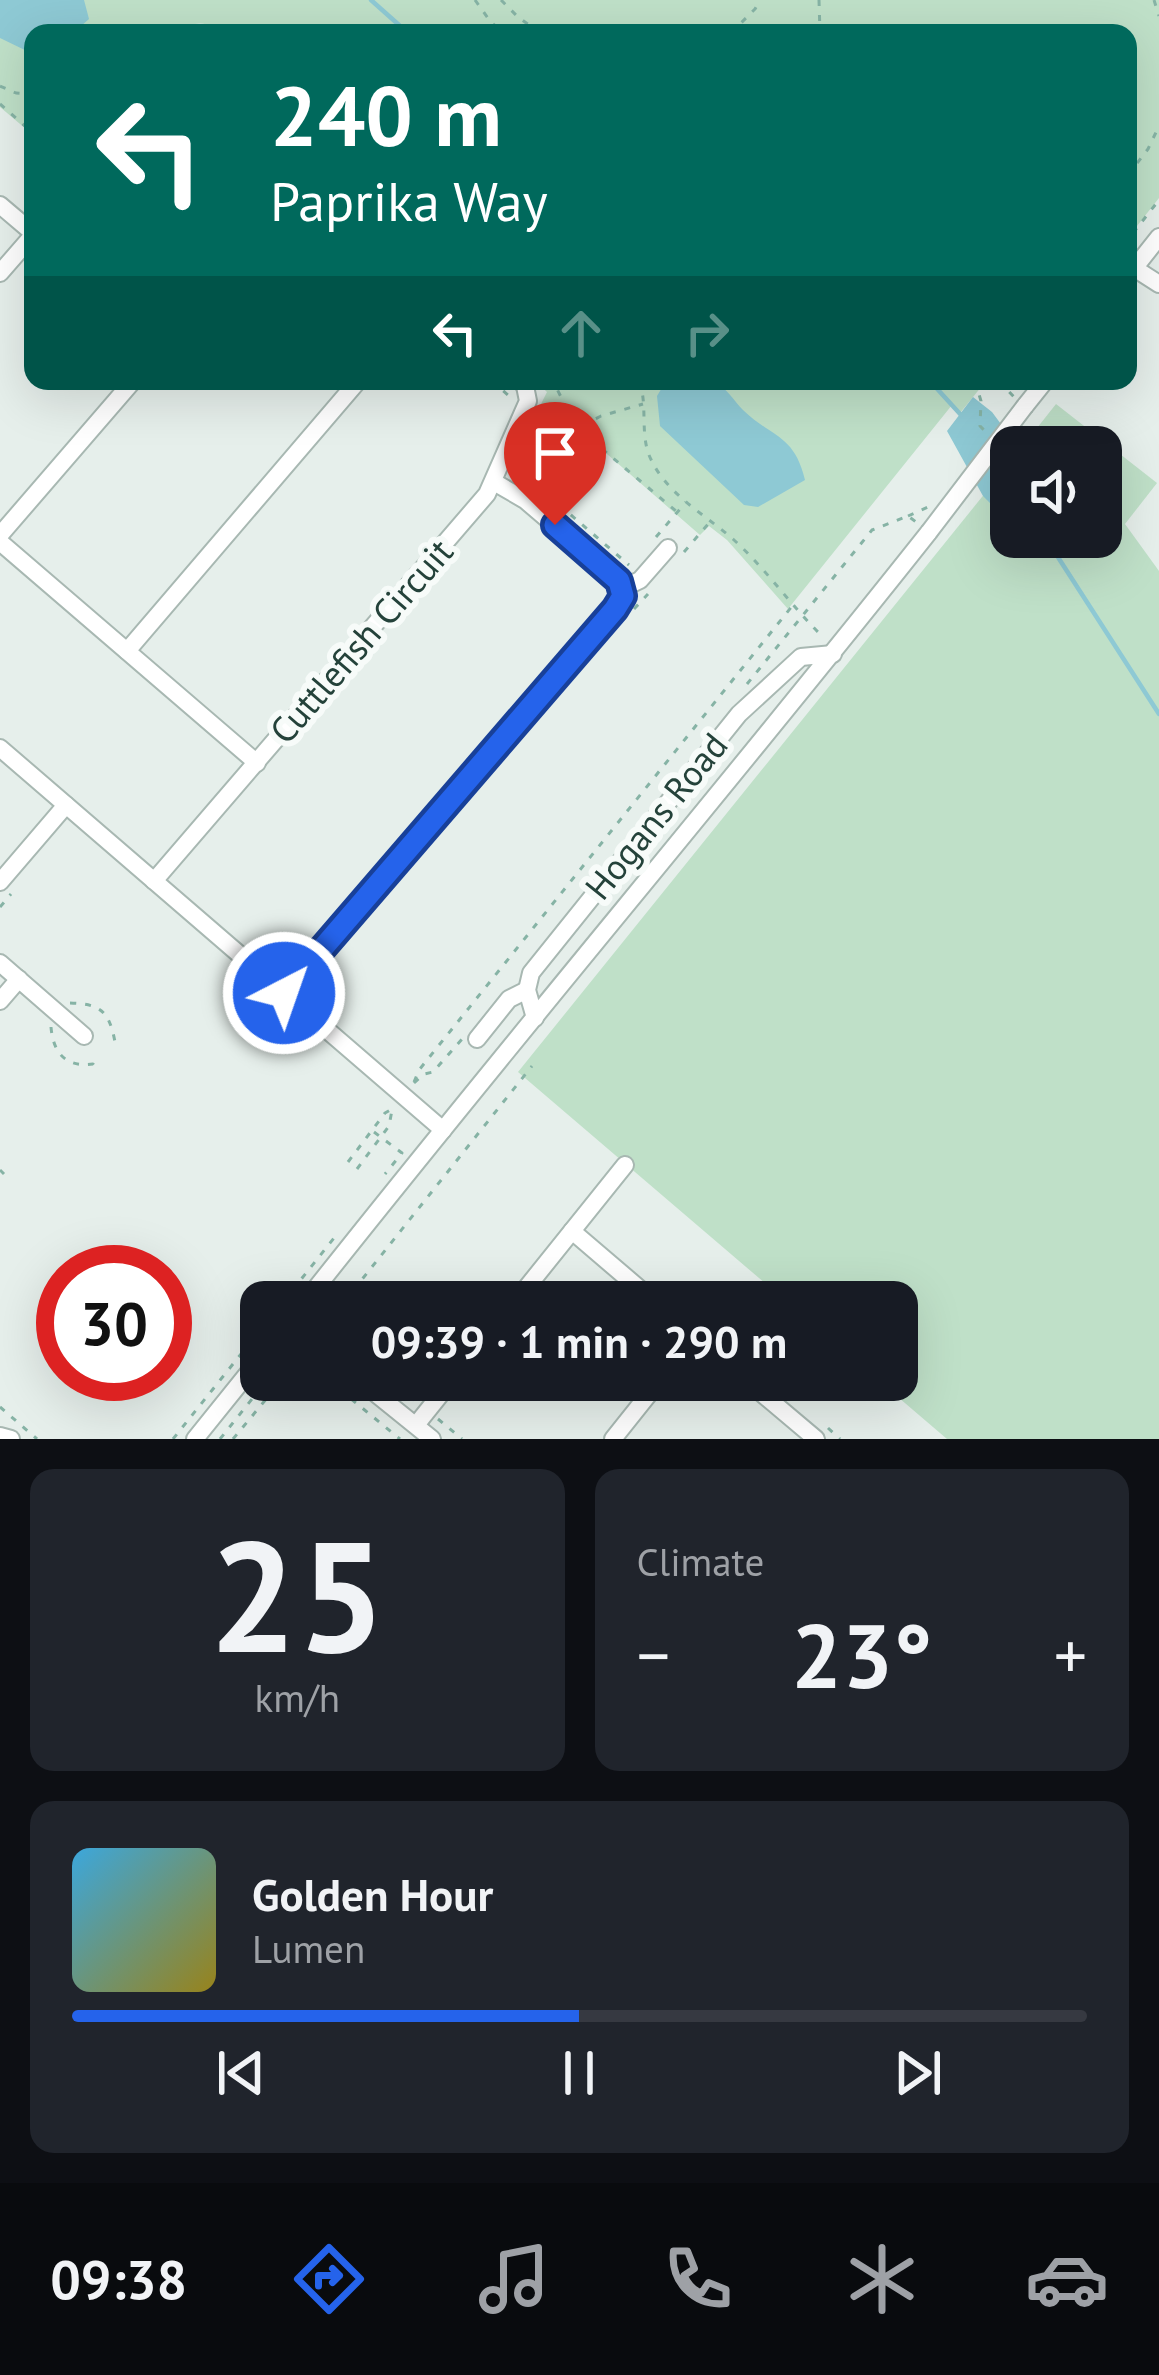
<!DOCTYPE html>
<html lang="en">
<head>
<meta charset="utf-8">
<style>
  body { margin:0; font-family:"PT Sans",sans-serif; background:#20242c; color:#f1f3f6; height:100vh; display:flex; flex-direction:column; font-size:45px; white-space:nowrap }
  * { box-sizing:border-box; margin:0 }
  p { font-size:39px; color:#9ea1a6 }
  .icon { flex:none; width:66px; height:66px; fill:none; stroke:currentColor; stroke-width:2; stroke-linecap:round; stroke-linejoin:round }
  .map { position:relative; height:1439px; overflow:hidden }
  .panel { display:flex; flex-direction:column; gap:30px; padding:30px; background:#0d0f14; flex:1 }
  .panel>* { flex:none }
  .banner { position:absolute; left:24px; top:24px; width:1113px; height:366px; border-radius:24px; box-shadow:0 12px 48px #0002; background:#00695c; color:#fff; overflow:hidden }
  .buttons { position:absolute; left:990px; top:426px; display:grid; gap:24px }
  .buttons a { display:grid; place-items:center; width:132px; height:132px; border-radius:24px; background:#171b24; box-shadow:0 12px 48px #0002; font-size:60px }
  .speed { position:absolute; left:36px; top:1245px; display:flex; gap:24px; font-size:60px; font-weight:700; text-align:center }
  .speed>* { display:grid; place-content:center; width:156px; height:156px; border-radius:50%; background:#171b24; box-shadow:0 12px 48px #0002; line-height:1 }
  .speed .limit { border:18px solid #d22; background:#fff; color:#111 }
  .pin { position:absolute; display:grid; place-items:center; width:102px; height:102px; color:#fff; margin:-123px -51px; border-radius:50% 50% 50% 0; rotate:-45deg; box-shadow:0 0 12px #0007 }
  .pin .icon { rotate:45deg }
  .me { position:absolute; width:132px; margin:-66px; rotate:41deg; stroke-linejoin:round; filter:drop-shadow(0 0 9px #0008) }
  .turn { display:flex; align-items:center; gap:42px; height:252px; padding:0 48px; font-size:54px }
  .turn .icon { width:156px; height:156px; stroke-width:2.5 }
  .turn b { display:block; font-size:84px; line-height:102px }
  .lanes { display:flex; align-items:center; height:114px; padding:0 48px; background:#0003; justify-content:center; gap:60px; direction:ltr }
  .lanes .off { opacity:.35 }
  .big { font-size:90px; font-weight:700; line-height:1.1 }
  .panel .card { flex:1; display:flex; flex-direction:column; justify-content:center; gap:18px; min-width:0; padding:0 42px; border-radius:24px; background:#20242c }
  .panel .dial { align-items:center; gap:0 }
  .dial b { font-size:156px; line-height:1 }
  .song { display:flex; align-items:center; gap:36px }
  .cover { width:144px; height:144px; border-radius:18px; background:linear-gradient(135deg,hsl(200 70% 55%),hsl(50 70% 35%)) }
  .played { height:12px; border-radius:6px; background:linear-gradient(90deg,#2563eb 50%,#363941 50%) }
  .keys { display:flex; justify-content:space-around; direction:ltr }
  .heat { display:flex; justify-content:space-between; align-items:center; font-size:66px; direction:ltr }
  .panel .tiles { flex:1; display:grid; gap:30px; grid-template-columns:1fr 1fr }
  .card:last-child { grid-column:span 2 }
  .trip { position:absolute; left:240px; top:1281px; width:678px; height:120px; border-radius:24px; background:#171b24; box-shadow:0 12px 48px #0002; font-weight:700; line-height:120px; text-align:center }
  .menu { display:flex; height:192px; justify-content:space-around; align-items:center; background:#090b0e; color:#9ea1a6 }
  .menu .icon { width:84px; height:84px }
  .menu .selected { color:#2563eb }
  .menu b { font-size:54px; color:#f1f3f6 }
  .map>svg:first-child { display:block }
</style>
</head>
<body>
<div class="map">
<svg width="1159" height="1439" viewBox="0 0 1159 1439">
  <rect width="100%" height="100%" fill="#e6efeb"/>
  <g fill="#bfe0c8">
    <path d="M0,0H1159V198L1133,231L1128,227V33H224C208,22 195,19 179,33H33V135L0,107Z"/>
    <polygon points="535,381 986,381 960,413 952,405 788,609 727,540 709,526 700,535 584,434 539,485 512,462 547,392"/>
    <polygon points="1056,404 1157,483 1125,524 1159,571 1159,1439 947,1439 878,1380 897,1380 897,1302 787,1302 518,1072 1011,461 1011,537 1101,537 1101,447 1022,447"/>
  </g>
  <g fill="#8ec9d4">
    <polygon points="0,0 84,0 89,19 73,33 33,33 33,54 0,38"/>
    <path d="M666,381C680,381 702,377 715,383C727,388 734,401 743,410C772,438 794,434 805,480L758,507L744,505L660,426L657,396Z"/>
    <polygon points="973,397 992,412 1018,447 1011,447 1011,512 1004,517 983,496 947,431"/>
  </g>
  <g fill="none" stroke-linecap="round" stroke-linejoin="round">
    <g stroke="#8ec9d4" stroke-width="4.5">
      <polyline points="371,0 408,33"/>
      <polyline points="930,381 961,415"/>
      <polyline points="1045,537 1159,714"/>
    </g>
    <g stroke="#a8b8b2" stroke-width="20">
      <g id="minor">
        <polyline points="0,205 33,233"/>
        <polyline points="1134,268 1159,284"/>
        <polyline points="0,273 33,235"/>
        <polyline points="1128,276 1159,237"/>
        <polyline points="1025,406 1045,381"/>
        <polyline points="0,535 133,381"/>
        <polyline points="0,542 257,763"/>
        <polyline points="623,588 640,580 668,548"/>
        <polyline points="127,651 358,381"/>
        <polyline points="0,748 443,1130"/>
        <polyline points="154,881 487,494 528,401 525,386 520,381"/>
        <polyline points="0,882 66,805"/>
        <polyline points="0,963 84,1036"/>
        <path d="M284,993L615,609C623,596 626,589 615,577L525,500L494,482"/>
        <polyline points="0,1001 19,979"/>
        <polyline points="535,1018 527,990 531,973 739,714 801,657 833,654"/>
        <polyline points="477,1039 509,999 527,990"/>
        <polyline points="572,1231 655,1302"/>
        <path d="M305,1302C509,1043 724,791 929,532"/>
        <polyline points="515,1302 625,1165"/>
        <polyline points="359,1380 432,1439"/>
        <polyline points="746,1380 816,1439"/>
        <polyline points="416,1425 452,1380"/>
        <polyline points="0,1436 11,1439"/>
        <polyline points="195,1439 261,1357"/>
        <polyline points="613,1439 660,1380"/>
      </g>
    </g>
    <g stroke="#86b3a5" stroke-width="3" stroke-dasharray="6 9" stroke-linecap="butt">
      <polyline points="475,0 490,21 503,33"/>
      <polyline points="501,0 518,17 540,33"/>
      <polyline points="819,0 820,33"/>
      <polyline points="1154,0 1159,16"/>
      <polyline points="185,33 199,26 220,33"/>
      <polyline points="731,33 755,9 760,0"/>
      <polyline points="0,86 16,93 33,94"/>
      <polyline points="0,104 33,133"/>
      <polyline points="1128,175 1148,149 1159,126"/>
      <polyline points="1128,228 1139,238"/>
      <polyline points="1133,233 1159,200"/>
      <polyline points="492,381 509,396 511,403"/>
      <polyline points="563,381 555,385 576,427 676,511"/>
      <path d="M639,381C648,404 640,431 649,455C665,494 705,514 734,540C767,570 792,607 823,637"/>
      <polyline points="975,381 981,401 980,426 984,430"/>
      <polyline points="999,381 1014,397"/>
      <polyline points="372,389 379,381"/>
      <polyline points="514,466 629,565"/>
      <polyline points="534,481 559,443 579,427 601,416 643,404"/>
      <polyline points="656,537 686,502"/>
      <polyline points="684,552 709,523"/>
      <polyline points="634,609 648,594"/>
      <polyline points="747,684 872,530 908,516 916,522"/>
      <polyline points="0,907 11,894"/>
      <path d="M70,1003C101,1004 109,1011 115,1042"/>
      <path d="M51,1027C53,1052 65,1068 93,1064L95,1066"/>
      <polyline points="414,1082 419,1070 793,605"/>
      <polyline points="414,1083 424,1074 433,1072 463,1038"/>
      <polyline points="374,1132 402,1153 385,1174"/>
      <polyline points="348,1162 385,1113 392,1109"/>
      <polyline points="357,1169 389,1126 392,1110"/>
      <polyline points="0,1170 4,1174"/>
      <polyline points="667,1291 679,1302"/>
      <polyline points="283,1302 338,1233"/>
      <polyline points="344,1302 532,1066"/>
      <polyline points="494,1302 503,1291"/>
      <polyline points="328,1380 400,1439"/>
      <polyline points="390,1380 414,1400"/>
      <polyline points="0,1407 37,1439"/>
      <polyline points="438,1419 462,1439"/>
      <polyline points="828,1428 840,1439"/>
      <polyline points="173,1439 261,1329"/>
      <polyline points="220,1439 264,1384 279,1385"/>
      <polyline points="233,1439 282,1380"/>
    </g>
    <use href="#minor" stroke="#fff" stroke-width="16"/>
    <g stroke="#a8b8b2" stroke-width="20" stroke-linecap="butt">
      <polyline id="minor-bridge" points="929,532 1025,406"/>
    </g>
    <polyline stroke="#86b3a5" stroke-width="3" stroke-dasharray="6 9" stroke-linecap="butt" points="908,516 928,507"/>
    <use href="#minor-bridge" stroke="#fff" stroke-width="16"/>
  </g>
  <g fill="none" stroke-linecap="round" stroke-linejoin="round">
    <g stroke="#184099" stroke-width="30">
      <polyline id="route" points="284,993 615,609 623,596 619,581 555,525"/>
    </g>
    <use href="#route" stroke="#2563eb" stroke-width="21"/>
  </g>
  <g text-anchor="middle" stroke-width="12" stroke-linejoin="round" paint-order="stroke">
    <g font-size="36" fill="#24423a" stroke="#f7fbf9">
      <text transform="translate(361 641) rotate(-49)" y="13">Cuttlefish Circuit</text>
      <text transform="translate(656 816) rotate(-51)" y="13">Hogans Road</text>
    </g>
  </g>
</svg>
<div class="buttons">
<a><svg class="icon" aria-label="sound" viewBox="0 0 24 24"><path d="M4 9h4l5-4v14l-5-4H4zM17 9q2 3 0 6"/></svg></a>
</div>
<div class="speed"><div class="limit">30</div></div>
<div class="pin" style="left:555px;top:525px;background:#d93025"><svg class="icon" aria-label="arrive" viewBox="0 0 24 24"><path d="M6 21V4h12l-3 4 3 4H6"/></svg></div>
<svg class="me" style="left:284px;top:993px" viewBox="-20 -20 40 40"><circle r="17" fill="#2563eb" stroke="#fff" stroke-width="3"/><path d="M0-11L8 9 0 5-8 9z" fill="#fff"/></svg>
<div class="trip">09:39 · 1 min · 290 m</div>
<div class="banner">
<div class="turn"><svg class="icon" aria-label="left" viewBox="0 0 24 24"><path d="M17 20v-9H6M10 6l-5 5 5 5"/></svg><div><b>240 m</b>Paprika Way</div></div>
<div class="lanes"><svg class="icon" aria-label="left" viewBox="0 0 24 24"><path d="M17 20v-9H6M10 6l-5 5 5 5"/></svg><svg class="icon off" aria-label="ahead" viewBox="0 0 24 24"><path d="M12 20V5M6 11l6-6 6 6"/></svg><svg class="icon off" aria-label="right" viewBox="0 0 24 24"><path d="M7 20v-9h11M14 6l5 5-5 5"/></svg></div>
</div>
</div>
<section class="panel">
<div class="tiles">
<div class="card dial"><b>25</b><p>km/h</p></div>
<div class="card"><p>Climate</p>
<div class="heat"><a>−</a><b class="big">23°</b><a>+</a></div>
</div>
<div class="card">
<div class="song"><i class="cover"></i><div><b>Golden Hour</b><p>Lumen</p></div></div>
<div class="played"></div>
<div class="keys"><svg class="icon" aria-label="previous" viewBox="0 0 24 24"><path d="M18 5L8 12l10 7zM5 5v14"/></svg><svg class="icon" aria-label="pause" viewBox="0 0 24 24"><path d="M8 5v14M16 5v14"/></svg><svg class="icon" aria-label="next" viewBox="0 0 24 24"><path d="M6 5l10 7-10 7zM19 5v14"/></svg></div>
</div>
</div>
</section>
<nav class="menu">
<b>09:38</b>
<svg class="icon selected" aria-label="directions" viewBox="0 0 24 24"><path d="M12 3l9 9-9 9-9-9zM9 14v-3h6M13 9l2 2-2 2"/></svg>
<svg class="icon" aria-label="music" viewBox="0 0 24 24"><path d="M9 18V5l10-2v13"/><circle cx="6" cy="18" r="3"/><circle cx="16" cy="16" r="3"/></svg>
<svg class="icon" aria-label="phone" viewBox="0 0 24 24"><path d="M5 4h4l2 5-3 2q2 4 5 5l2-3 5 2v4C11 20 4 13 5 4z"/></svg>
<svg class="icon" aria-label="climate" viewBox="0 0 24 24"><path d="M12 3v18M4 7l16 10M4 17L20 7"/></svg>
<svg class="icon" aria-label="car" viewBox="0 0 24 24"><path d="M5 17H2v-5l4-1 3-4h7l3 4 3 1v5h-3M9 17h6M6 11h13"/><circle cx="7" cy="17" r="2"/><circle cx="17" cy="17" r="2"/></svg>
</nav>
</body>
</html>
